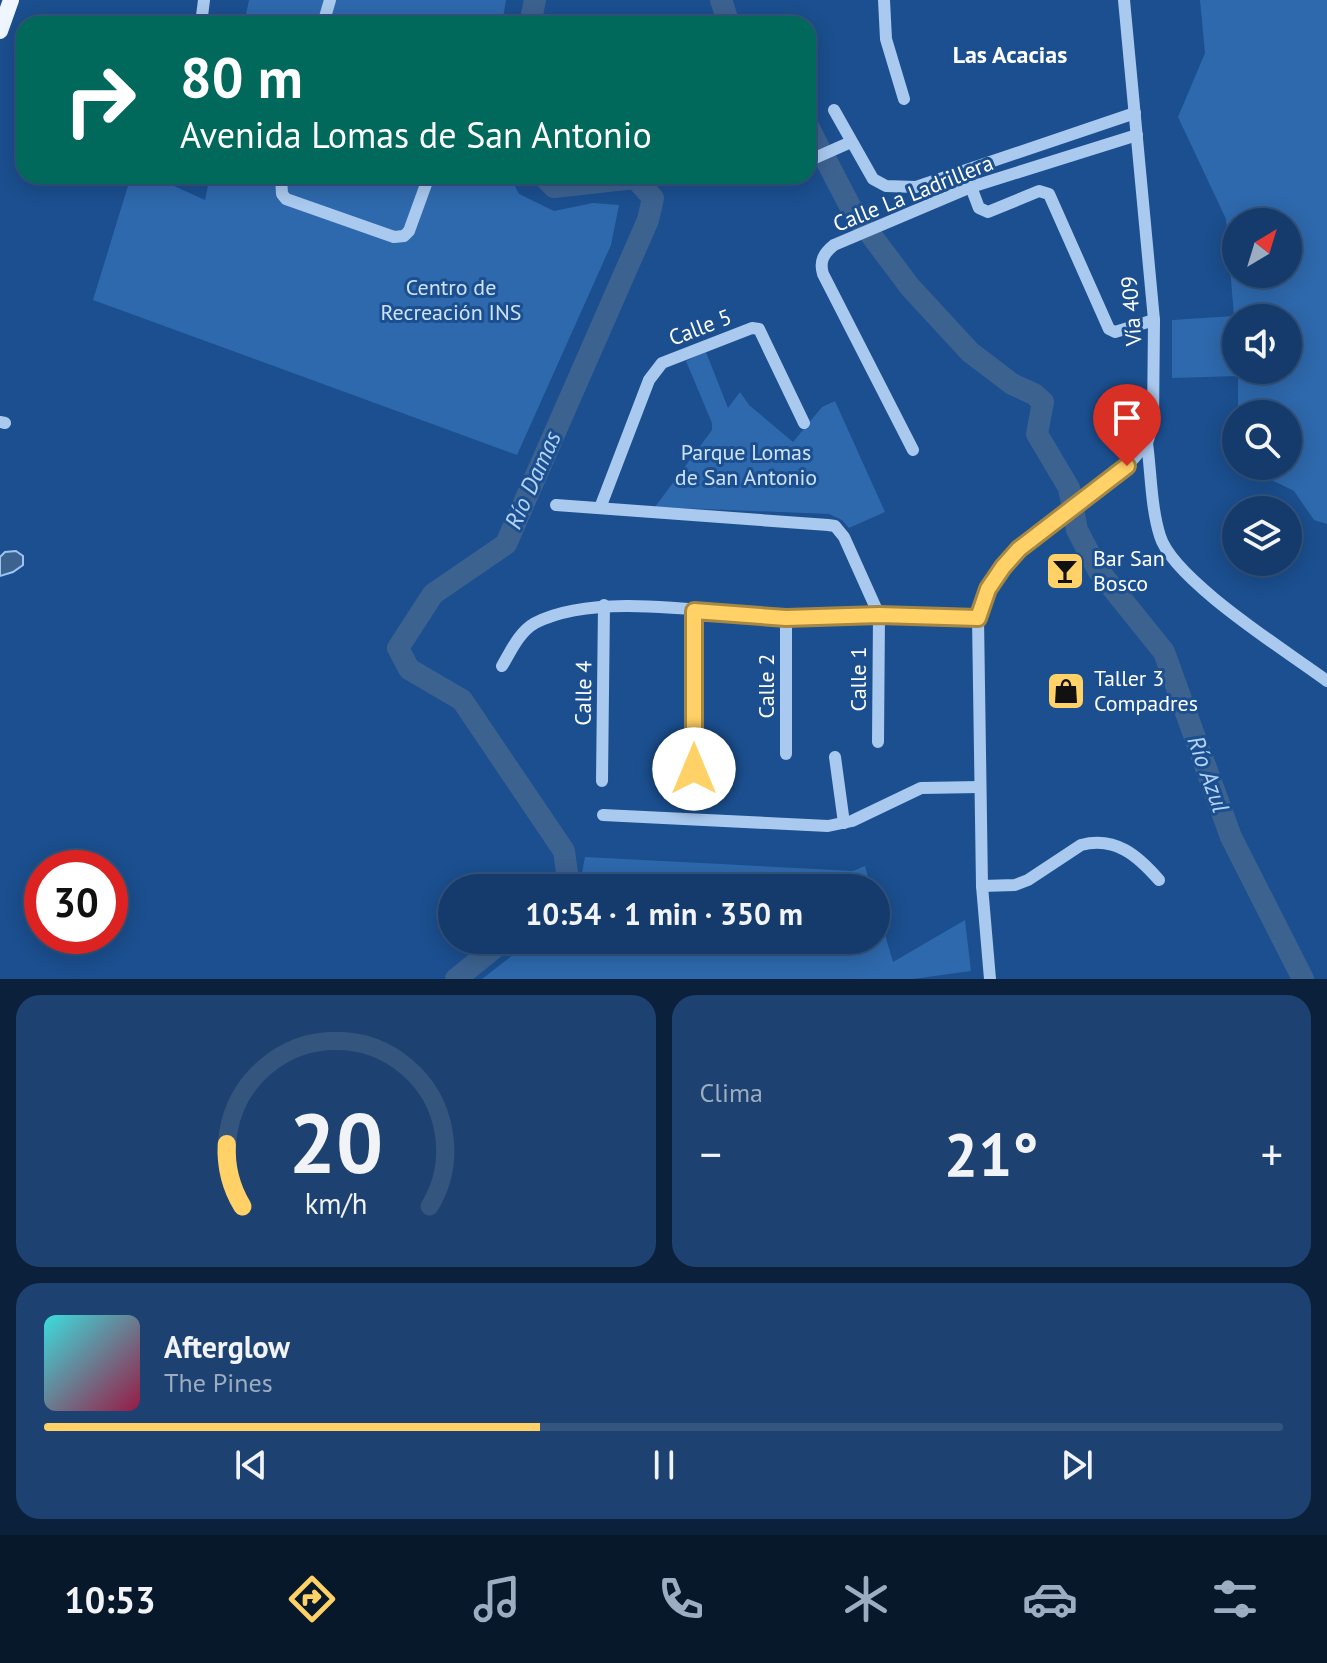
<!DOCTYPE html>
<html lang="es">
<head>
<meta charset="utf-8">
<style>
  body { margin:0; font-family:"PT Sans",sans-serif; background:#1d4271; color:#f1f3f6; height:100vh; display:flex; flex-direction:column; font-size:30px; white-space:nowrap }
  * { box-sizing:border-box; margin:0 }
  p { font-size:26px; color:#9dadc1 }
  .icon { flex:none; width:44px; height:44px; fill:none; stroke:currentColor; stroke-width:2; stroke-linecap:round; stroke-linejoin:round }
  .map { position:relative; height:979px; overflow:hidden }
  .panel { display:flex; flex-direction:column; gap:16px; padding:16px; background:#0b203b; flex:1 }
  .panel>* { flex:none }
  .hud { position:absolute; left:16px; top:16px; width:800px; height:168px; border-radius:24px; box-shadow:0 4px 20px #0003,0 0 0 2px #33557e; background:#00695c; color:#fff; overflow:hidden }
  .needle { width:52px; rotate:38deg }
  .controls { position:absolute; left:1222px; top:208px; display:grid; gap:16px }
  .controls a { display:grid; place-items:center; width:80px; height:80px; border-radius:50%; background:#143b6b; box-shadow:0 4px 20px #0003,0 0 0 2px #33557e; font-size:40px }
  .speed { position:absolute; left:24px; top:850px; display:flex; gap:16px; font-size:40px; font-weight:700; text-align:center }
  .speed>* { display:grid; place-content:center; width:104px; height:104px; border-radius:50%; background:#143b6b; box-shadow:0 4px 20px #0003,0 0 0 2px #33557e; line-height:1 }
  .speed .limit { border:12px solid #d22; background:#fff; color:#111 }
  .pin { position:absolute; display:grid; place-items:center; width:68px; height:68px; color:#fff; margin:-82px -34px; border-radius:50% 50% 50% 0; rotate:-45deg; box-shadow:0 0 8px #0007 }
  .pin .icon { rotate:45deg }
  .me { position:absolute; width:88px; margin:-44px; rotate:0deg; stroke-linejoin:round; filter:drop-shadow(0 0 6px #0008) }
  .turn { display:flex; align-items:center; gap:28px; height:168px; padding:0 32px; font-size:36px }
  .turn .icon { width:104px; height:104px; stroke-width:2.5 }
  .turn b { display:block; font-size:56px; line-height:68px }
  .big { font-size:60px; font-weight:600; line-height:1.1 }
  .panel .card { flex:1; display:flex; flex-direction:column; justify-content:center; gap:12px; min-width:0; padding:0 28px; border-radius:24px; background:#1d4271 }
  .panel .dial { align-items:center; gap:0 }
  .dial svg { height:208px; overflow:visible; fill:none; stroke:#33557e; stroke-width:7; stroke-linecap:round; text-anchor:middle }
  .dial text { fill:#f1f3f6; stroke:none }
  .song { display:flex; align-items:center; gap:24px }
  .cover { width:96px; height:96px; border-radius:12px; background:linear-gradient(135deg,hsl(180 70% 55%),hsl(340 70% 35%)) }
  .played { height:8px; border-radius:4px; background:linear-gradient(90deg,#ffd166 40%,#33557e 40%) }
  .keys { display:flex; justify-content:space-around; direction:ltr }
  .heat { display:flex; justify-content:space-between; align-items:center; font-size:44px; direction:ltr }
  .panel .tiles { flex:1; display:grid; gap:16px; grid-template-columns:1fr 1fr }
  .card:last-child { grid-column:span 2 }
  .trip { position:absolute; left:438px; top:874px; width:452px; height:80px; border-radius:40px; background:#143b6b; box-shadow:0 4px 20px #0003,0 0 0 2px #33557e; font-weight:600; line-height:80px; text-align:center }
  .tab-bar { display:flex; height:128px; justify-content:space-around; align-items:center; background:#08182b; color:#9dadc1 }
  .tab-bar .icon { width:56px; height:56px }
  .tab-bar .current { color:#ffd166 }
  .tab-bar b { font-size:36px; color:#f1f3f6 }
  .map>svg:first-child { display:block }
</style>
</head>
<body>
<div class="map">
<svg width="1327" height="979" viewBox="0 0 1327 979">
  <rect width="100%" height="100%" fill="#1b4f8f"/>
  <g fill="#2e69ad" fill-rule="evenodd">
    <polygon points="249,0 506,0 502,24 244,24"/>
    <path d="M1200,0H1327V524L1314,520L1294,491L1243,466H1288V414H1238V376L1172,378V320L1234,316L1226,219L1178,117L1205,53ZM1288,222V274H1236V222ZM1288,318V370H1236V318Z"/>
    <polygon points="131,176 152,176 205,200 210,176 510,176 519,194 554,211 593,203 619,205 611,245 517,455 93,300"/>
    <polygon points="706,352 728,408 740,392 749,405 793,442 822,407 835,401 885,512 849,528 842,520 829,514 655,507 712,430 712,423 686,361"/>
    <polygon points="585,857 853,871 865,866 871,888 579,888"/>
    <polygon points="876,904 893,962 965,920 971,971 913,979 482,979 532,940 876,940"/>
  </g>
  <polygon fill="#3c6290" stroke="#9cc4f0" stroke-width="2" points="16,551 23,556 23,565 13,572 0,576 0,557 5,552"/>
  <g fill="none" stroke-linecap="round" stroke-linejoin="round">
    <g stroke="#3c6290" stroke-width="22">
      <polyline points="721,0 729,24"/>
      <polyline points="530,24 535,0"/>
      <polyline points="808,126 819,148"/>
      <polyline points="826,160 851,208 862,224"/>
      <polyline points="543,176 554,187 635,178 653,198 648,220 506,544 433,594 398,648 409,669 462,700 564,851 569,887 567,888"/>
      <polyline points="871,235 910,287 970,352 1012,384 1034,394 1043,402 1037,434 1069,488 1077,530 1098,570 1164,652 1231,837 1303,979"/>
      <polyline points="456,979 504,940"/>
    </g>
    <g stroke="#a9c9ee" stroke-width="12">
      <polyline points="884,0 886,39 904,99"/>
      <polyline points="201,24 204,0"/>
      <polyline points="323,24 330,0"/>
      <polyline points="834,110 873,179 886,186 916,187 1135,113"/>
      <polyline points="808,161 851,142"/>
      <polyline points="281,176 282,194 286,199 394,237 404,236 409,231 429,176"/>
      <polyline points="971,187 979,208 988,212 1039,191 1049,194 1109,329 1115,332 1154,320"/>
      <polyline points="0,422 5,423"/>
      <path d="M1147,443C1151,472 1151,508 1160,536C1173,580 1288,652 1327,681"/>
      <path d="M913,450L823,274C819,261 824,253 834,245L971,187L1137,135"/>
      <polyline points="556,505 828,525 835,526 844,537 879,615 978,618"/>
      <polyline points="600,508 649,380 662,363 752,328 759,329 804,423"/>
      <polyline points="786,618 786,754"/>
      <path d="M502,666C511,651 519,632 535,623C596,591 712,613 781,617C813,619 846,616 879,615L878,742"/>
      <polyline points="835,757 844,823"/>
      <polyline points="694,769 694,611"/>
      <polyline points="602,781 604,605"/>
      <polyline points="603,815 828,826 852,821 921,788 980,787"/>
      <path d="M982,886L1015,885L1028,880L1081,845C1116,836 1138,856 1159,880"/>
      <polyline points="990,979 982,886 978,618 988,589 1003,567 1019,549 1127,466 1147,443 1153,424 1154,320 1124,0"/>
    </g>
    <polyline stroke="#f0f6ff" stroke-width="16" points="0,31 11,0"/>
  </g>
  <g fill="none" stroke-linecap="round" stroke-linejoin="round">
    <g stroke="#a68842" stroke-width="20">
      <polyline id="route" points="694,769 694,611 786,618 879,615 978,618 988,589 1003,567 1019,549 1127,466"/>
    </g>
    <use href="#route" stroke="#ffd166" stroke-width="14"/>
  </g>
  <defs>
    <g id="bar-square" transform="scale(2)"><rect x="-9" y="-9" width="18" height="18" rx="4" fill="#ffd166" stroke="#1b4f8f"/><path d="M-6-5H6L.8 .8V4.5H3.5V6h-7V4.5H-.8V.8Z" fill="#111"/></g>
    <g id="shop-square" transform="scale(2)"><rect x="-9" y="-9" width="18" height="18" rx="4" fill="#ffd166" stroke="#1b4f8f"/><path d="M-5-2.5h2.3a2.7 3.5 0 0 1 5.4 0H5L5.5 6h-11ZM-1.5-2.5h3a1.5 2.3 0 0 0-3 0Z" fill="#111"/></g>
  </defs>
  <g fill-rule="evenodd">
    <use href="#bar-square" x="1065" y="571"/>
    <use href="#shop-square" x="1066" y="691"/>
  </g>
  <g text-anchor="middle" stroke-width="6" stroke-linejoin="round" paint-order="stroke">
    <g font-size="22" fill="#fff" stroke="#1b4f8f">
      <text transform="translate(913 193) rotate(-22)" y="8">Calle La Ladrillera</text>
      <text transform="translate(1131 311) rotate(-94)" y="8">Vía 409</text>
      <text transform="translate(700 327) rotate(-21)" y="8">Calle 5</text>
      <text transform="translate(858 679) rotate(-90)" y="8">Calle 1</text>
      <text transform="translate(766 686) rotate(-90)" y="8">Calle 2</text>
      <text transform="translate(583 693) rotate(-89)" y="8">Calle 4</text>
    </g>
    <g font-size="22" fill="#cfe3fa" stroke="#1b4f8f">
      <text x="451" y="295">Centro de<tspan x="451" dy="25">Recreación INS</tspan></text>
      <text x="746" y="460">Parque Lomas<tspan x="746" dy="25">de San Antonio</tspan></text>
    </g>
    <g font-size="22" fill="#fff" stroke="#1b4f8f" text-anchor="start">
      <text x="1093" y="566">Bar San<tspan x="1093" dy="25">Bosco</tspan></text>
      <text x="1094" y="686">Taller 3<tspan x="1094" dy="25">Compadres</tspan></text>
    </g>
    <g font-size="24" font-weight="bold" fill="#fff" stroke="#1b4f8f">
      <text x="1010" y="63">Las Acacias</text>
    </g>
    <g font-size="24" font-style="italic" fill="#b5d3f5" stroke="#1b4f8f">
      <text transform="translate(533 480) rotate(-66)" y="8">Río Damas</text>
      <text transform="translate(1208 774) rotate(70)" y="8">Río Azul</text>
    </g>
  </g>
</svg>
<div class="controls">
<a><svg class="needle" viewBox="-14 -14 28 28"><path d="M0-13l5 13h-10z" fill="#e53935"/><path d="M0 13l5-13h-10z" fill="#9dadc1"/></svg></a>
<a><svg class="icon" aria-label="sound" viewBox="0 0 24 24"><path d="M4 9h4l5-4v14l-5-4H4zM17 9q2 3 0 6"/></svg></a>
<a><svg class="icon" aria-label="search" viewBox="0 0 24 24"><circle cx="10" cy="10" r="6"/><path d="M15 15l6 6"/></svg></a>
<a><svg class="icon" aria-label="layers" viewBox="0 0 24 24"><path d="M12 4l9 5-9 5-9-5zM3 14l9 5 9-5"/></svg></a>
</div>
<div class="speed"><div class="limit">30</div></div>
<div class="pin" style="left:1127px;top:466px;background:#d93025"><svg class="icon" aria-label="arrive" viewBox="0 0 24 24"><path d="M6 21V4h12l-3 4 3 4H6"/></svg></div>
<svg class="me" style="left:694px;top:769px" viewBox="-20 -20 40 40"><circle r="19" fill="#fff"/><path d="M0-13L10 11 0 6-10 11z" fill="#ffd166"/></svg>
<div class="trip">10:54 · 1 min · 350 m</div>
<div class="hud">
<div class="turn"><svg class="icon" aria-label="right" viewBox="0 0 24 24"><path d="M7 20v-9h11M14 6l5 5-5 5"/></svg><div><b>80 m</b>Avenida Lomas de San Antonio</div></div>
</div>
</div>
<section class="panel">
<div class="tiles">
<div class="card dial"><svg viewBox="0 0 100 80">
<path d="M14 69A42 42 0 1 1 86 69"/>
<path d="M14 69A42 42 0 0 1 8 45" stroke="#ffd166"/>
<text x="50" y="56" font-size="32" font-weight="700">20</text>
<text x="50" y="72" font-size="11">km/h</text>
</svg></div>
<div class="card"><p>Clima</p>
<div class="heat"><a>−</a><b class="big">21°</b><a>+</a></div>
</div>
<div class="card">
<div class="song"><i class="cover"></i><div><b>Afterglow</b><p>The Pines</p></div></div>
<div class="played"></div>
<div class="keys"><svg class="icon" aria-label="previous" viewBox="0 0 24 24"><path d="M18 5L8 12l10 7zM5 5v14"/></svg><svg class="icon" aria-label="pause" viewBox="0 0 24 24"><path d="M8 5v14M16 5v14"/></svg><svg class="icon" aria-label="next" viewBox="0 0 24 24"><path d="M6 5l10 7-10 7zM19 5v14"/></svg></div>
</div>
</div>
</section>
<nav class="tab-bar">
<b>10:53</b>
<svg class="icon current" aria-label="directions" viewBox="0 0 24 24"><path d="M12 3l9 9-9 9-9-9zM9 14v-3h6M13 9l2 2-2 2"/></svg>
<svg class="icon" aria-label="music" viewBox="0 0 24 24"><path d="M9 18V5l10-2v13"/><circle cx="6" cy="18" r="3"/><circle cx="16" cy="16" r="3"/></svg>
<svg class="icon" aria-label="phone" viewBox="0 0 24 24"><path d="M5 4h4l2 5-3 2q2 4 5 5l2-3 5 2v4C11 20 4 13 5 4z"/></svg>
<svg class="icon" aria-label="climate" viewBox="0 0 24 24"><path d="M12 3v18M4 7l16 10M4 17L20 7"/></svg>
<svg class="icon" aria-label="car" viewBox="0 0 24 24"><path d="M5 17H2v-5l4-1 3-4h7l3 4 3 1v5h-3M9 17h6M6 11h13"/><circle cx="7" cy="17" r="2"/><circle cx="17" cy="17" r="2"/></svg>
<svg class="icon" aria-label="filters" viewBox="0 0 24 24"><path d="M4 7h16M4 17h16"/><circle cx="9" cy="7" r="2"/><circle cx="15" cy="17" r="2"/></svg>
</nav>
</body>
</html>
